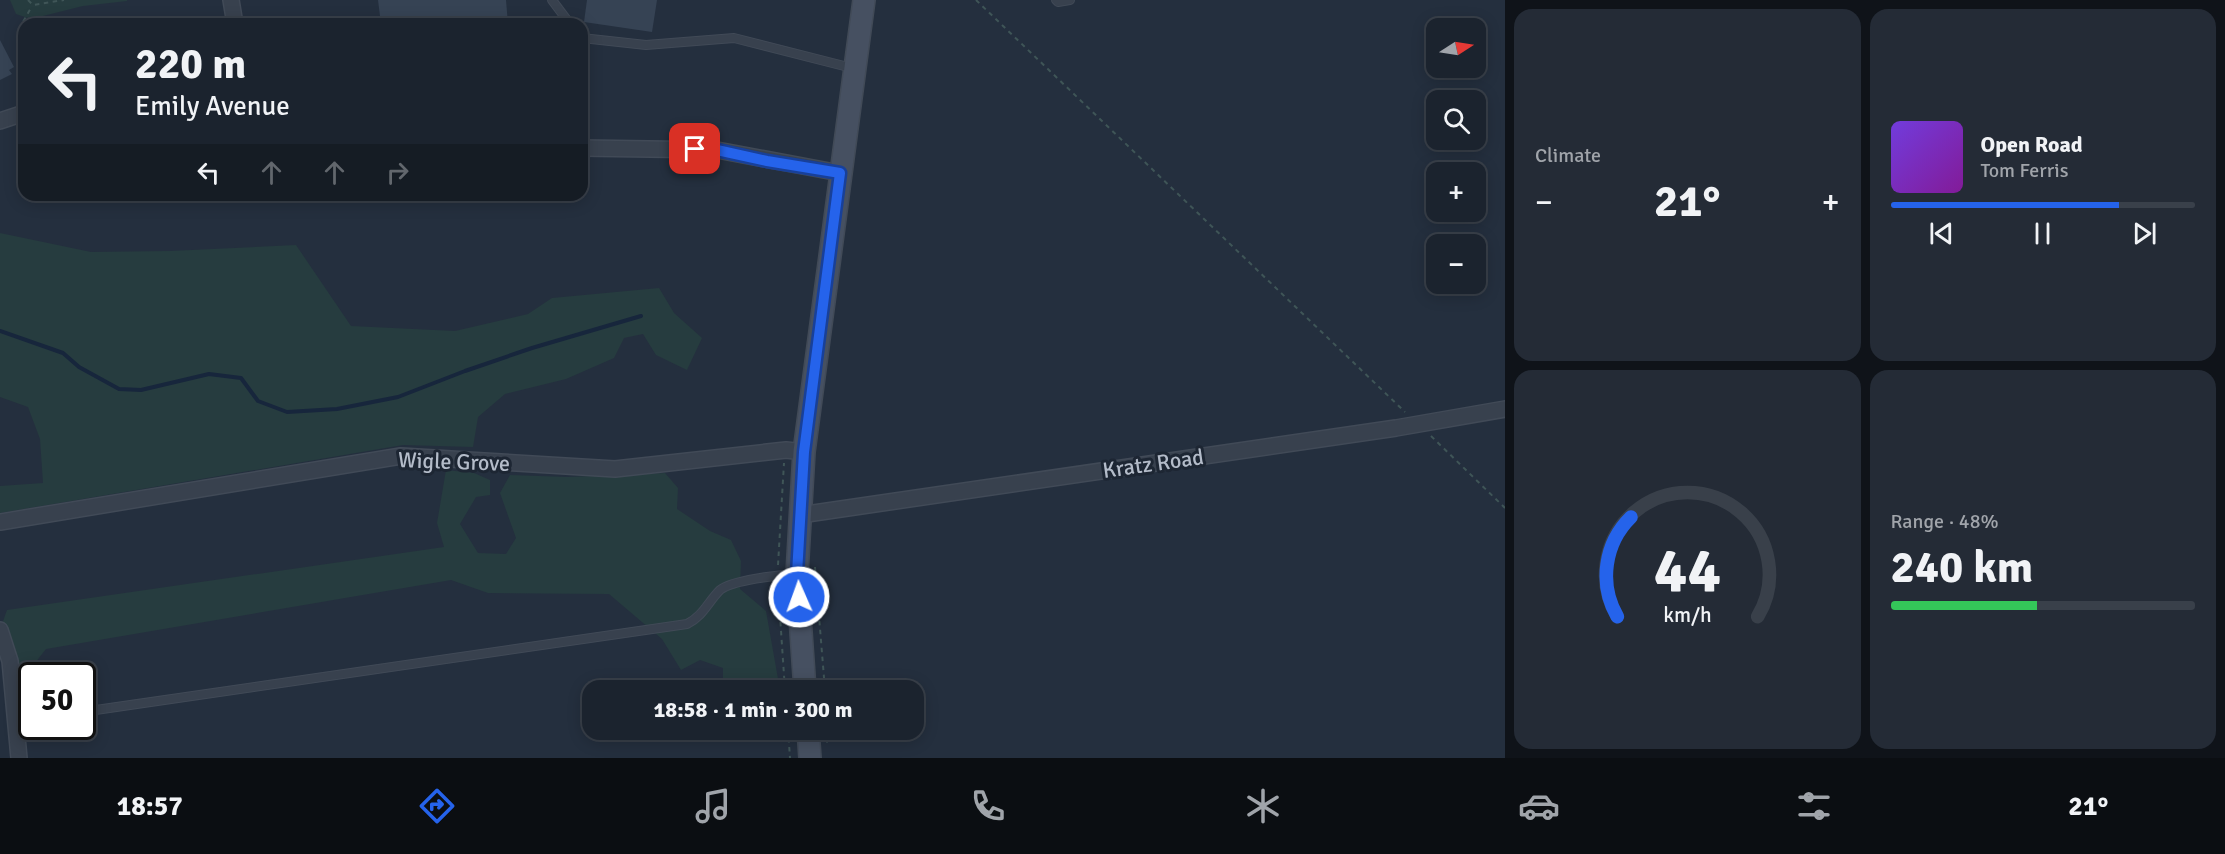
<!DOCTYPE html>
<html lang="en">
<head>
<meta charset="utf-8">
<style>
  body { margin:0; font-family:Signika,sans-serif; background:#242b36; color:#f1f3f6; height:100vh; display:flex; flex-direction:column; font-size:22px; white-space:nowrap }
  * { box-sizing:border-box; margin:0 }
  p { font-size:20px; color:#a0a4aa }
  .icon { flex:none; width:33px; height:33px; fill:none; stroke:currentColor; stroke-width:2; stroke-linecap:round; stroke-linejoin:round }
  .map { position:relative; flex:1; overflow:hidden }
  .details { display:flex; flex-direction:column; gap:9px; padding:9px; background:#0f1319; width:720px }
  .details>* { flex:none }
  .banner { position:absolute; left:18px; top:18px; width:570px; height:183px; border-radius:18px; box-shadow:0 3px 15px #0003,0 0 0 2px #39404a; background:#1b232e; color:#f1f3f6; overflow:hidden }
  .needle { width:39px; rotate:78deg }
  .fabs { position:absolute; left:1426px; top:18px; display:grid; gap:12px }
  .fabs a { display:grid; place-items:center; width:60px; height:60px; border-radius:12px; background:#1b232e; box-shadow:0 3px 15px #0003,0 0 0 2px #39404a; font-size:30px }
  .speed { position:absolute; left:18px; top:662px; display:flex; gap:12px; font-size:30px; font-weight:700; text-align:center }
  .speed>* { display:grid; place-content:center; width:78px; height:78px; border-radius:50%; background:#1b232e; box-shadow:0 3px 15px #0003,0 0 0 2px #39404a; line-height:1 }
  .speed .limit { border:3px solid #111; border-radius:9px; background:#fff; color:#111 }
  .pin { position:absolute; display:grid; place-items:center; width:51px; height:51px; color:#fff; margin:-26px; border-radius:12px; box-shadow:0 3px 9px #0006 }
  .me { position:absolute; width:66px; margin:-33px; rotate:358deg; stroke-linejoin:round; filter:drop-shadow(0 0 4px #0008) }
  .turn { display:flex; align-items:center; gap:21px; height:126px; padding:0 18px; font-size:27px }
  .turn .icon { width:78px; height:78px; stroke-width:2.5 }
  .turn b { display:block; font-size:42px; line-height:51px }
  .lanes { display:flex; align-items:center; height:57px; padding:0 18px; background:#0003; justify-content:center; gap:30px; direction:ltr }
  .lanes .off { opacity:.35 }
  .big { font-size:45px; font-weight:700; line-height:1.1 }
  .details .card { flex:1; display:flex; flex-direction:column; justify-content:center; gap:9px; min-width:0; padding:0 21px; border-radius:18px; background:#242b36 }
  .details .dial { align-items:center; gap:0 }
  .dial svg { height:156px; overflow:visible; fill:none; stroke:#39404a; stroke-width:7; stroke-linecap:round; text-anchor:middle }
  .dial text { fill:#f1f3f6; stroke:none }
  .song { display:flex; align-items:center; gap:18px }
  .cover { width:72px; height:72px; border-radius:9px; background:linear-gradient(135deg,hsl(260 70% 55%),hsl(290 70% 35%)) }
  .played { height:6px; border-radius:3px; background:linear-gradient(90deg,#2563eb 75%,#39404a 75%) }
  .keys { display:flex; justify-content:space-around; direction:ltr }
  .heat { display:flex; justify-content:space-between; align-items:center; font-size:33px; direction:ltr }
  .charge { height:9px; border-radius:4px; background:linear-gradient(90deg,#34c759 48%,#39404a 0) }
  .details .tiles { flex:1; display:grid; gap:9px; grid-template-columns:repeat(2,1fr) }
  .trip { position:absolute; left:582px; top:680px; width:342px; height:60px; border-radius:18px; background:#1b232e; box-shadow:0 3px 15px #0003,0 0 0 2px #39404a; font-weight:700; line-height:60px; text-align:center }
  .menu { display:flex; height:96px; justify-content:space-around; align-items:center; background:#0b0e12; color:#a0a4aa }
  .menu .icon { width:42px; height:42px }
  .menu .on { color:#2563eb }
  .menu b { font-size:27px; color:#f1f3f6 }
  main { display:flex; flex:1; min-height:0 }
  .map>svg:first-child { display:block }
</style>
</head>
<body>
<main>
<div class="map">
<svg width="1505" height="758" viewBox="0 0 1505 758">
  <rect width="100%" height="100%" fill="#242f3e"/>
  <g fill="#263c3f">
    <polygon points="10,0 127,0 127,1 83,6 31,19 16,14"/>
    <polygon points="0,233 91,252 170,251 296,245 351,326 455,331 528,314 552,298 659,288 674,313 702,338 687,370 656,355 643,334 624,338 614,358 566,379 505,394 478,417 473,447 403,445 0,513 0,486 43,483 40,439 28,407 0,397"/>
    <polygon points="446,470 474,473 490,480 490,495 476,497 460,524 478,553 506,554 516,538 500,493 510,475 567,477 665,473 678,488 677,509 710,531 731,540 741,561 740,589 766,611 780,690 723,690 723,668 700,660 681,670 662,639 609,594 488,593 451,580 46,649 31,668 18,668 2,624 7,610 444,547 437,523"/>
  </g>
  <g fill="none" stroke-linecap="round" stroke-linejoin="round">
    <polyline stroke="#17263c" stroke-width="4" points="0,331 63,353 79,367 119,389 141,390 209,374 241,378 258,401 287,412 337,409 398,397 465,371 532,348 641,316"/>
  </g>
  <g fill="#364354">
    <polygon points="378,0 506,0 508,24 381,24"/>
    <polygon points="587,0 657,0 652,32 584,22"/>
    <polygon points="0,40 14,67 9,70 12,74 0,80"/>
  </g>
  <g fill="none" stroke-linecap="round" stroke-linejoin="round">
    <g stroke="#414a57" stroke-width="10">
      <g id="lane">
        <polyline points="552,0 570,24"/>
        <polyline points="1056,0 1058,2 1070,0"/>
        <polyline points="582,38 646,45 734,38 852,68"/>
        <path d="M82,712L687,624C703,616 708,602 720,590C732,580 779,575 795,574"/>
        <polyline points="16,722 32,719"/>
      </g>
    </g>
    <g stroke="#414a57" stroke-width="18">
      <g id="street">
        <polyline points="231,0 235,24"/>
        <polyline points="0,121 24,113"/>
        <polyline points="582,148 717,150 840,173"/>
        <polyline points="800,515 1396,428 1505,409"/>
        <polyline points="0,522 401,456 615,469 786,450 804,452"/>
        <polyline points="0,630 10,661 19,758"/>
      </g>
    </g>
    <g stroke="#414a57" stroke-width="24">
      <g id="secondary">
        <polyline points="805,690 797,574 804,452 864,0"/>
        <polyline points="808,729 810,758"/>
      </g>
    </g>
    <g stroke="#3f5557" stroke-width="2" stroke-dasharray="4.5 4.5" stroke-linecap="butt">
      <polyline points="28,0 33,5 64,0"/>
      <polyline points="976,0 1405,412"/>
      <polyline points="24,37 19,29 32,6"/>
      <polyline points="1431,436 1505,508"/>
      <polyline points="778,565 784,463"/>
      <polyline points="815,567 825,690"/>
      <polyline points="778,586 785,690"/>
      <polyline points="788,729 790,758"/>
      <polyline points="827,729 827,746"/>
    </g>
    <use href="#lane" stroke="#38414e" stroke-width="8"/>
    <use href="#street" stroke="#38414e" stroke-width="15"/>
    <use href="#secondary" stroke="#465061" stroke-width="21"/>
  </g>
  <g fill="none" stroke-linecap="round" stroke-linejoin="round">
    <g stroke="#184099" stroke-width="15">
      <polyline id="route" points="695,149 717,150 767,161 840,173 804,452 797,574 799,597"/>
    </g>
    <use href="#route" stroke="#2563eb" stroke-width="10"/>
  </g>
  <g text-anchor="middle" stroke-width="6" stroke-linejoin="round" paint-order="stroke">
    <g font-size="22" fill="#b4bcc9" stroke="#1d2633">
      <text transform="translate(454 461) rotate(2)" y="8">Wigle Grove</text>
      <text transform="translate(1153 463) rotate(-8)" y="8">Kratz Road</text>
    </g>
  </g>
</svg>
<div class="fabs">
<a><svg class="needle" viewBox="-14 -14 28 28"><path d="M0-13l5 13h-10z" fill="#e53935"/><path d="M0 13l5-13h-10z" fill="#a0a4aa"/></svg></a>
<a><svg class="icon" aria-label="search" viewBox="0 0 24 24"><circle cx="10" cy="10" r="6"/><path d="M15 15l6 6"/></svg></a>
<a>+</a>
<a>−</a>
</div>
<div class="speed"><div class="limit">50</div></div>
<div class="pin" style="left:695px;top:149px;background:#d93025"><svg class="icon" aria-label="arrive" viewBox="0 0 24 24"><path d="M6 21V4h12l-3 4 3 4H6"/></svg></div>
<svg class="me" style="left:799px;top:597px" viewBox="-20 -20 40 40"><circle r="17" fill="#2563eb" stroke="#fff" stroke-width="3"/><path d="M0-11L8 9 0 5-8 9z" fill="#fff"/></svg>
<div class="trip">18:58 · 1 min · 300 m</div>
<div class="banner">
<div class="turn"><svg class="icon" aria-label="left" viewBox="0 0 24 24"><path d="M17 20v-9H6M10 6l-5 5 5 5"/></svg><div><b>220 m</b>Emily Avenue</div></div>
<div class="lanes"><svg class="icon" aria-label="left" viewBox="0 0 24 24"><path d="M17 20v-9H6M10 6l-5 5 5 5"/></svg><svg class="icon off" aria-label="ahead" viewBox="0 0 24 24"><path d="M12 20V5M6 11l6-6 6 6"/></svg><svg class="icon off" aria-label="ahead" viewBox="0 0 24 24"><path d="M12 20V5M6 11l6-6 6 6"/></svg><svg class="icon off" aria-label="right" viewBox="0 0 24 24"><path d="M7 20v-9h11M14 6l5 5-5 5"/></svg></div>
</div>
</div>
<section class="details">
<div class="tiles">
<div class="card"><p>Climate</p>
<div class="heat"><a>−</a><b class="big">21°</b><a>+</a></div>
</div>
<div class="card">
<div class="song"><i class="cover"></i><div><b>Open Road</b><p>Tom Ferris</p></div></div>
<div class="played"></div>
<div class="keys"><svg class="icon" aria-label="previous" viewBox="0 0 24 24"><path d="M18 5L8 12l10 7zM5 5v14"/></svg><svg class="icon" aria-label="pause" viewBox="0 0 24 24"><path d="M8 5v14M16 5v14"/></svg><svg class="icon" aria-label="next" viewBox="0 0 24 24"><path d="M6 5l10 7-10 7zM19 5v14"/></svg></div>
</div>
<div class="card dial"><svg viewBox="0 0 100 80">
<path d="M14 69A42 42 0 1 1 86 69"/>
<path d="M14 69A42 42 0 0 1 21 18" stroke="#2563eb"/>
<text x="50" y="56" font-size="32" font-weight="700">44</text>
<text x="50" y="72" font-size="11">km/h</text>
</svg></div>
<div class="card"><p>Range · 48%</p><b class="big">240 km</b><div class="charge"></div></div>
</div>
</section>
</main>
<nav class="menu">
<b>18:57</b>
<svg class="icon on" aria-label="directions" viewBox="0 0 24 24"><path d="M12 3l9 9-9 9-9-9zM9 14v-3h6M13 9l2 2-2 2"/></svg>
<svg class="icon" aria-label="music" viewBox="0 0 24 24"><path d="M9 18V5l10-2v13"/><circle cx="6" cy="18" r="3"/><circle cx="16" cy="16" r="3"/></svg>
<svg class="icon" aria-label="phone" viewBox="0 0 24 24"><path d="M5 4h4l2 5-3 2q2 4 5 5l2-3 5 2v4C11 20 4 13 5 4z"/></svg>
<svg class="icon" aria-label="climate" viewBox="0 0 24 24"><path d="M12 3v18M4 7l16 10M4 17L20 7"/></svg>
<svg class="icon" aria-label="car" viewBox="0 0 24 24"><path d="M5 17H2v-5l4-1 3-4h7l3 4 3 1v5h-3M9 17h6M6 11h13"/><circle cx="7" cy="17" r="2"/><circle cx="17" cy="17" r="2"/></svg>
<svg class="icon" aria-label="filters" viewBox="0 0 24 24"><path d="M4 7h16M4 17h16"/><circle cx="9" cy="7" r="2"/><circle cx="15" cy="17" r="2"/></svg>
<b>21°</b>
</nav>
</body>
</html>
